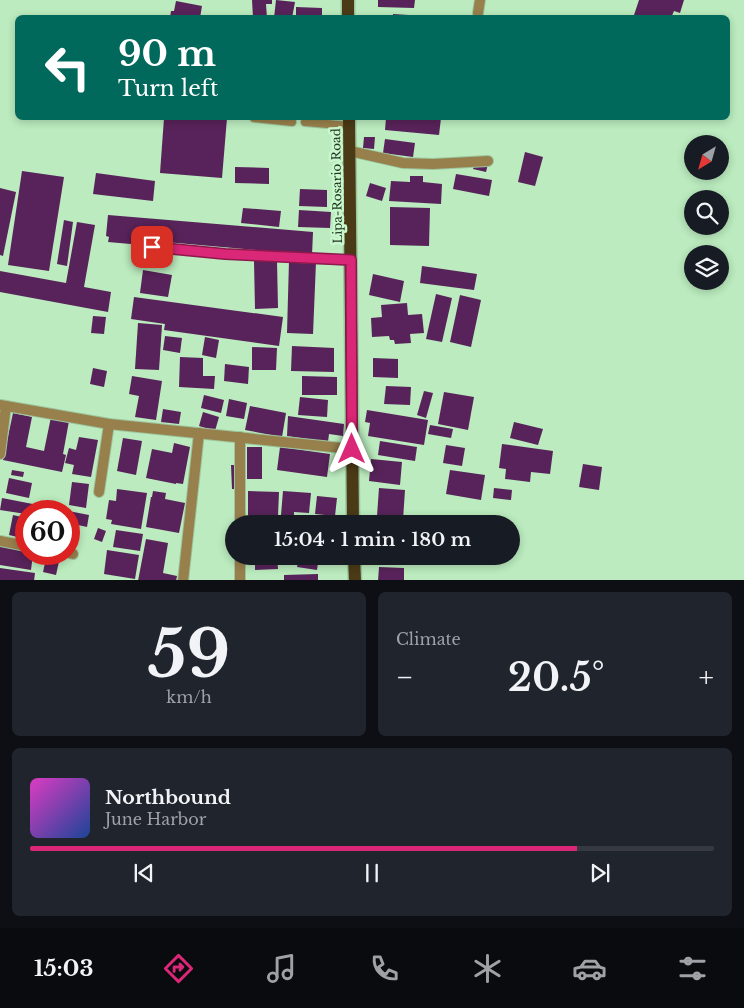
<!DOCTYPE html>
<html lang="en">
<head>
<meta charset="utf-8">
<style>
  body { margin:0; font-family:"Libre Baskerville",serif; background:#20242c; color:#f1f3f6; height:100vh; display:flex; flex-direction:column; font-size:19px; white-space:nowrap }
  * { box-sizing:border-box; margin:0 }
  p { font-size:16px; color:#9ea1a6 }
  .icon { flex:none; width:28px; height:28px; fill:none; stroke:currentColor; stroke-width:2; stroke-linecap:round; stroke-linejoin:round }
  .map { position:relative; height:580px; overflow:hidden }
  .sheet { display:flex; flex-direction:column; gap:12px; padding:12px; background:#0d0f14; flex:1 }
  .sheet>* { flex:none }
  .hud { position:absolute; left:15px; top:15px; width:715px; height:105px; border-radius:8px; box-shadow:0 2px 8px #0003; background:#00695c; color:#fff; overflow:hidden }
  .needle { width:32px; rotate:217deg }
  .tools { position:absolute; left:684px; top:135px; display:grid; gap:10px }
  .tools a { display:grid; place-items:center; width:45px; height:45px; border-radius:50%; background:#171b24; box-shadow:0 2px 8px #0003; font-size:25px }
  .speed { position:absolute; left:15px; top:500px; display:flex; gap:10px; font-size:25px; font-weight:700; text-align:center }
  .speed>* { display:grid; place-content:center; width:65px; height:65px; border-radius:50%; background:#171b24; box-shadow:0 2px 8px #0003; line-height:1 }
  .speed .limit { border:8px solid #d22; background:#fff; color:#111 }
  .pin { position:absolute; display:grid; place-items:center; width:42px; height:42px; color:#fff; margin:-21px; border-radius:10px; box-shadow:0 2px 8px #0006 }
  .me { position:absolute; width:55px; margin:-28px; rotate:0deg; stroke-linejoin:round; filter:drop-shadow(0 0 4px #0008) }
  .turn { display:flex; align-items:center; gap:18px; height:105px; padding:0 20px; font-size:22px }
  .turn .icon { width:65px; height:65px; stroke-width:2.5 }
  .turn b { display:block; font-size:35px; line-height:42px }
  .big { font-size:38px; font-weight:600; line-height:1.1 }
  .sheet .card { flex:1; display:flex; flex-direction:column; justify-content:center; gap:8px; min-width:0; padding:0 18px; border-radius:8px; background:#20242c }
  .sheet .dial { align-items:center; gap:0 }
  .dial b { font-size:65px; line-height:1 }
  .song { display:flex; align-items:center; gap:15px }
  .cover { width:60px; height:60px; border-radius:8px; background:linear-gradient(135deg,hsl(310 70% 55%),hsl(220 70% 35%)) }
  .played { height:5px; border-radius:2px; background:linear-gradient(90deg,#db2777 80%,#363941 80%) }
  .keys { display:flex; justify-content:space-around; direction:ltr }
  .heat { display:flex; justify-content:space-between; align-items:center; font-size:28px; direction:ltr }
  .sheet .tiles { flex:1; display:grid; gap:12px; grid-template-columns:1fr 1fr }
  .card:last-child { grid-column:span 2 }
  .trip { position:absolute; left:225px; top:515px; width:295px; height:50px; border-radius:25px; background:#171b24; box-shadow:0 2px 8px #0003; font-weight:600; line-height:50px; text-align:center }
  .menu { display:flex; height:80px; justify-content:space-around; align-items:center; background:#090b0e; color:#9ea1a6 }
  .menu .icon { width:35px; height:35px }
  .menu .on { color:#db2777 }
  .menu b { font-size:22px; color:#f1f3f6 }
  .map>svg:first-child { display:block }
</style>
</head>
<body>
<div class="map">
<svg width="744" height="581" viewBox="0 0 744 581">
  <rect width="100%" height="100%" fill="#bbebbe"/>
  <g fill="#58235a">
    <polygon points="252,0 272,0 272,4 266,4 267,18 253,18"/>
    <polygon points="276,0 295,2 292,18 274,18"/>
    <polygon points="378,0 415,0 414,8 378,7"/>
    <polygon points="639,0 684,0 680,13 674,11 671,18 633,18"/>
    <polygon points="176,1 202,6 200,18 170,18 171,11 174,11"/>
    <polygon points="296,7 322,8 322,18 296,18"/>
    <polygon points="393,14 424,16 424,18 393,18"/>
    <polygon points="164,118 227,118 222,178 160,173"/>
    <polygon points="386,118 441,118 439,135 385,130"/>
    <polygon points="364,137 375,137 374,149 363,148"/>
    <polygon points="385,139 415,143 413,157 383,153"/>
    <polygon points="525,152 543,157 535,186 518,182"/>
    <polygon points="477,156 489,160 486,172 473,169"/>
    <polygon points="235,167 269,168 269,184 235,183"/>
    <polygon points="22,171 64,177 49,271 8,265"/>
    <polygon points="96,173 155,181 153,201 93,194"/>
    <polygon points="456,174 492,180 489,196 453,189"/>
    <polygon points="410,176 423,176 423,182 442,184 441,204 389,201 391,181 410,182"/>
    <polygon points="370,183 386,188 382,201 366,196"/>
    <polygon points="0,188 16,192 3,256 0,255"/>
    <polygon points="300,189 327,190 327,207 299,206"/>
    <polygon points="390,207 430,208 429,246 390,245"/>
    <polygon points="243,208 281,211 279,227 241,223"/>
    <polygon points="299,210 331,212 330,228 298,227"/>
    <polygon points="108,215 313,232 312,255 143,240 142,245 108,242 109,237 106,236"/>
    <polygon points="64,220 73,222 67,266 57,264"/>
    <polygon points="77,222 95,225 84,287 111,292 108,312 0,292 0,271 66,283"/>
    <polygon points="254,261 277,261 278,308 255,309"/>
    <polygon points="289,261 316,262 313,334 287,333"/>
    <polygon points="422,266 477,274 474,290 420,283"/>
    <polygon points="143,270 172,275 168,297 140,293"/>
    <polygon points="373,274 404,281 400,302 369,295"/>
    <polygon points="436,294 452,298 442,342 426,339"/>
    <polygon points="460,295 481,300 471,347 450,342"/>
    <polygon points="134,297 283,317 279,346 164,330 165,324 131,319"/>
    <polygon points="407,303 408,315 422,314 424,333 410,334 411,343 395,344 394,340 390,340 389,336 372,337 371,318 382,317 381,305"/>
    <polygon points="93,316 106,317 104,334 91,333"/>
    <polygon points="138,323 162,325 159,370 135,369"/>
    <polygon points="165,336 182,338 180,353 163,350"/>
    <polygon points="205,337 219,340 216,358 202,355"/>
    <polygon points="292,346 334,348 334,372 291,371"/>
    <polygon points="252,347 277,348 276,370 252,370"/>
    <polygon points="180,357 203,358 203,376 215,376 214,389 179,387"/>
    <polygon points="373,358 398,359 398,378 373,377"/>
    <polygon points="225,364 249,367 248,384 224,381"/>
    <polygon points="93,368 107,371 104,387 90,384"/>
    <polygon points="132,376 162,381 156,420 135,417 139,396 129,394"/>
    <polygon points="302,376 337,377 337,395 302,395"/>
    <polygon points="386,386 411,387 410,405 384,404"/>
    <polygon points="424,391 433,393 426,418 417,415"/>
    <polygon points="444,392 474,397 468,430 438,424"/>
    <polygon points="204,395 224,400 221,413 201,408"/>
    <polygon points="300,397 328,400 327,417 298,415"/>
    <polygon points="229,399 247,403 244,419 226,416"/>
    <polygon points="250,406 286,413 282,437 245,430"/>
    <polygon points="163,409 181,412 179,424 161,422"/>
    <polygon points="367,410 428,420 424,445 368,436 370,423 365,422"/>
    <polygon points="203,412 219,417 215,431 199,426"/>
    <polygon points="13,413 32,417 26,447 44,451 51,417 69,421 63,454 66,455 62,472 3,460"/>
    <polygon points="288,416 344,424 343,436 329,434 328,442 287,436"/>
    <polygon points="514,422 543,429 538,445 510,438"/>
    <polygon points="430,425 453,429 451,438 428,434"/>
    <polygon points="79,437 98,440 91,477 72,474 74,465 65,463 69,448 76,450"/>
    <polygon points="123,438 142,441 136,475 117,471"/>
    <polygon points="380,441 417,447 415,461 378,455"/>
    <polygon points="174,443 190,447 183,484 176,483 176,484 146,478 152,449 172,453"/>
    <polygon points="502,444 553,451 550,474 531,472 530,482 505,479 506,469 499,468"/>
    <polygon points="446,445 465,448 462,466 443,463"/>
    <rect x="247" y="447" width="15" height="32"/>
    <polygon points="280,447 330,454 327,477 277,470"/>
    <polygon points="371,459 402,462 400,485 369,481"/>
    <polygon points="583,464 602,467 599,490 579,487"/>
    <polygon points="231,465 238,465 239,489 232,489"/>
    <polygon points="12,470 24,472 23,477 11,475"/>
    <polygon points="450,470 485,475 481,500 446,494"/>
    <polygon points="9,478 32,483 29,498 6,493"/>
    <polygon points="72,482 89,484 86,508 69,505"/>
    <polygon points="379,488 405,490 403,520 382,519 381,524 366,524 367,515 377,516"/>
    <polygon points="494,488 512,490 511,500 493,498"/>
    <polygon points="117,489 147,493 141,529 111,524 112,520 106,519 109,500 116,501"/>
    <polygon points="153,491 166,493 165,499 185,503 179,533 146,527 151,497 152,497"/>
    <polygon points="248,491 279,492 278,516 248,515"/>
    <polygon points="283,491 311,493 309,513 294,512 294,516 281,515"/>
    <polygon points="317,496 337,498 335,516 315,514"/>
    <polygon points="2,498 89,515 87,527 69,523 69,511 26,511 26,514 0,510"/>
    <polygon points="13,515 26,518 26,539 9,535"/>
    <polygon points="289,517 337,521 336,524 289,524"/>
    <rect x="265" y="519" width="18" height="5"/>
    <polygon points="98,528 106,531 102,542 94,539"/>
    <polygon points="116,530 143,534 140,551 113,547"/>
    <polygon points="146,539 168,543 163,573 177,576 176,581 138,581"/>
    <polygon points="0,545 26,549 26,554 33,554 31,570 0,565"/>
    <polygon points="107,550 139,555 135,579 104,574"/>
    <polygon points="47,554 60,557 56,575 43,572"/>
    <polygon points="255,556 277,556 278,569 255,570"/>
    <polygon points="299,556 319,556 317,570 297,567"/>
    <polygon points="369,556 402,556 402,565 368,563"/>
    <polygon points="379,567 404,568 404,581 378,581"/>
    <polygon points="0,568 35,573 34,581 0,581"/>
    <polygon points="318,574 318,581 284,581 284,575"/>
  </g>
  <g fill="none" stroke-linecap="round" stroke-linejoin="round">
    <g stroke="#9cc69f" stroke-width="10">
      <g id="service">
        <polyline points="254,118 292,122"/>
        <polyline points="305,122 350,126"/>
        <polyline points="152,247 225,254 351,261"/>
      </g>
    </g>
    <g stroke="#9cc69f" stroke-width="12">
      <g id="minor">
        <polyline points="478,13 480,0"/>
        <polyline points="350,151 403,163 433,164 488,161"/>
        <polyline points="0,405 109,424 352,449"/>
        <polyline points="240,437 240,524"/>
        <polyline points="0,454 6,406"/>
        <polyline points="99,492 109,424"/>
        <polyline points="0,541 26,546"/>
        <polyline points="69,553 73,554"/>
        <polyline points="240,556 240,581"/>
        <polyline points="183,581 199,433"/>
      </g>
    </g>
    <g stroke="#9cc69f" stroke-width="15">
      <g id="primary">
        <polyline points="348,0 348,18"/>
        <polyline points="349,118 353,524"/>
        <polyline points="354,556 355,581"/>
      </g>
    </g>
    <use href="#service" stroke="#98804c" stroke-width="8"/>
    <use href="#minor" stroke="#98804c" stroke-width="10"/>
    <use href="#primary" stroke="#4a3a15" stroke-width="12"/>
  </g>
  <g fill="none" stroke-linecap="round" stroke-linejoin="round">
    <g stroke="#8e194d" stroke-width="12">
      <polyline id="route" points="152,247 225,254 351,260 352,449"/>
    </g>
    <use href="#route" stroke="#db2777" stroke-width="9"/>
  </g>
  <g text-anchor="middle" stroke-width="5" stroke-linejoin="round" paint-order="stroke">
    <g font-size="12" fill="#213322" stroke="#c8f8cb">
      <text transform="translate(337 186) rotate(-91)" y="4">Lipa-Rosario Road</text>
    </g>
  </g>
</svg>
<div class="tools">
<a><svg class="needle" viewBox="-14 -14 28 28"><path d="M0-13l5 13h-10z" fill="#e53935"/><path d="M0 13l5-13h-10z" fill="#9ea1a6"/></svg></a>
<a><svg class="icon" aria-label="search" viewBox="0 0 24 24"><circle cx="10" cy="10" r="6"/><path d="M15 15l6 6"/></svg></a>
<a><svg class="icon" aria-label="layers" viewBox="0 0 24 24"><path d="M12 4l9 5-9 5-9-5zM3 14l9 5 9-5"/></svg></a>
</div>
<div class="speed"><div class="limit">60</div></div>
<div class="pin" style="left:152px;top:247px;background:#d93025"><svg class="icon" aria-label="arrive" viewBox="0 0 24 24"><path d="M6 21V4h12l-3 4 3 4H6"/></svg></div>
<svg class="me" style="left:352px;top:449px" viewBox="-20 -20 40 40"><path d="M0-17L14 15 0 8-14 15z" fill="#db2777" stroke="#fff" stroke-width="4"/></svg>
<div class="trip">15:04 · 1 min · 180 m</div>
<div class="hud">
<div class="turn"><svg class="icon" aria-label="left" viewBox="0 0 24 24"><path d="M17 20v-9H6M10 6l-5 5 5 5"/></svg><div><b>90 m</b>Turn left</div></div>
</div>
</div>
<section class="sheet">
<div class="tiles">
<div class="card dial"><b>59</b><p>km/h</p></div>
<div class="card"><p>Climate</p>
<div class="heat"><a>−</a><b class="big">20.5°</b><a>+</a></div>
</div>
<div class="card">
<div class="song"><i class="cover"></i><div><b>Northbound</b><p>June Harbor</p></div></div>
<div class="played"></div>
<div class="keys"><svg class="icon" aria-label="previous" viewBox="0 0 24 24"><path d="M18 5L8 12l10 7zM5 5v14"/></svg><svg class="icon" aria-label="pause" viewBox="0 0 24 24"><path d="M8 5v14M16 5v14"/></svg><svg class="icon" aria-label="next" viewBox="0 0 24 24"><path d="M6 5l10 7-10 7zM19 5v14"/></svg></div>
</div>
</div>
</section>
<nav class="menu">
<b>15:03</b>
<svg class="icon on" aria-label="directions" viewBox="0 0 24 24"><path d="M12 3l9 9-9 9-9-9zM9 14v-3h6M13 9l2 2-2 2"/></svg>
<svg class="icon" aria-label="music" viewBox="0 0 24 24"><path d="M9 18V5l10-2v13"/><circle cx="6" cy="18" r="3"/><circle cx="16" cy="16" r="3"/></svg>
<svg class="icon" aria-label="phone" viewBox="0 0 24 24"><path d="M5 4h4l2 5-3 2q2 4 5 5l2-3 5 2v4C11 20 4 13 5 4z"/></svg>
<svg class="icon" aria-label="climate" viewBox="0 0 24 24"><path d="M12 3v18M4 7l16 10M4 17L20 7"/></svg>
<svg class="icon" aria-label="car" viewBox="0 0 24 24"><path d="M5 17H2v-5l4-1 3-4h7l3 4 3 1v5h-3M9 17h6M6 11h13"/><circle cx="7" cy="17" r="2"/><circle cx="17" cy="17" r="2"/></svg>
<svg class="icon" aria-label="filters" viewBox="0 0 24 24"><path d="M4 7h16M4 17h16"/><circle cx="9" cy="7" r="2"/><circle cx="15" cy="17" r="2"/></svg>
</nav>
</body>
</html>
